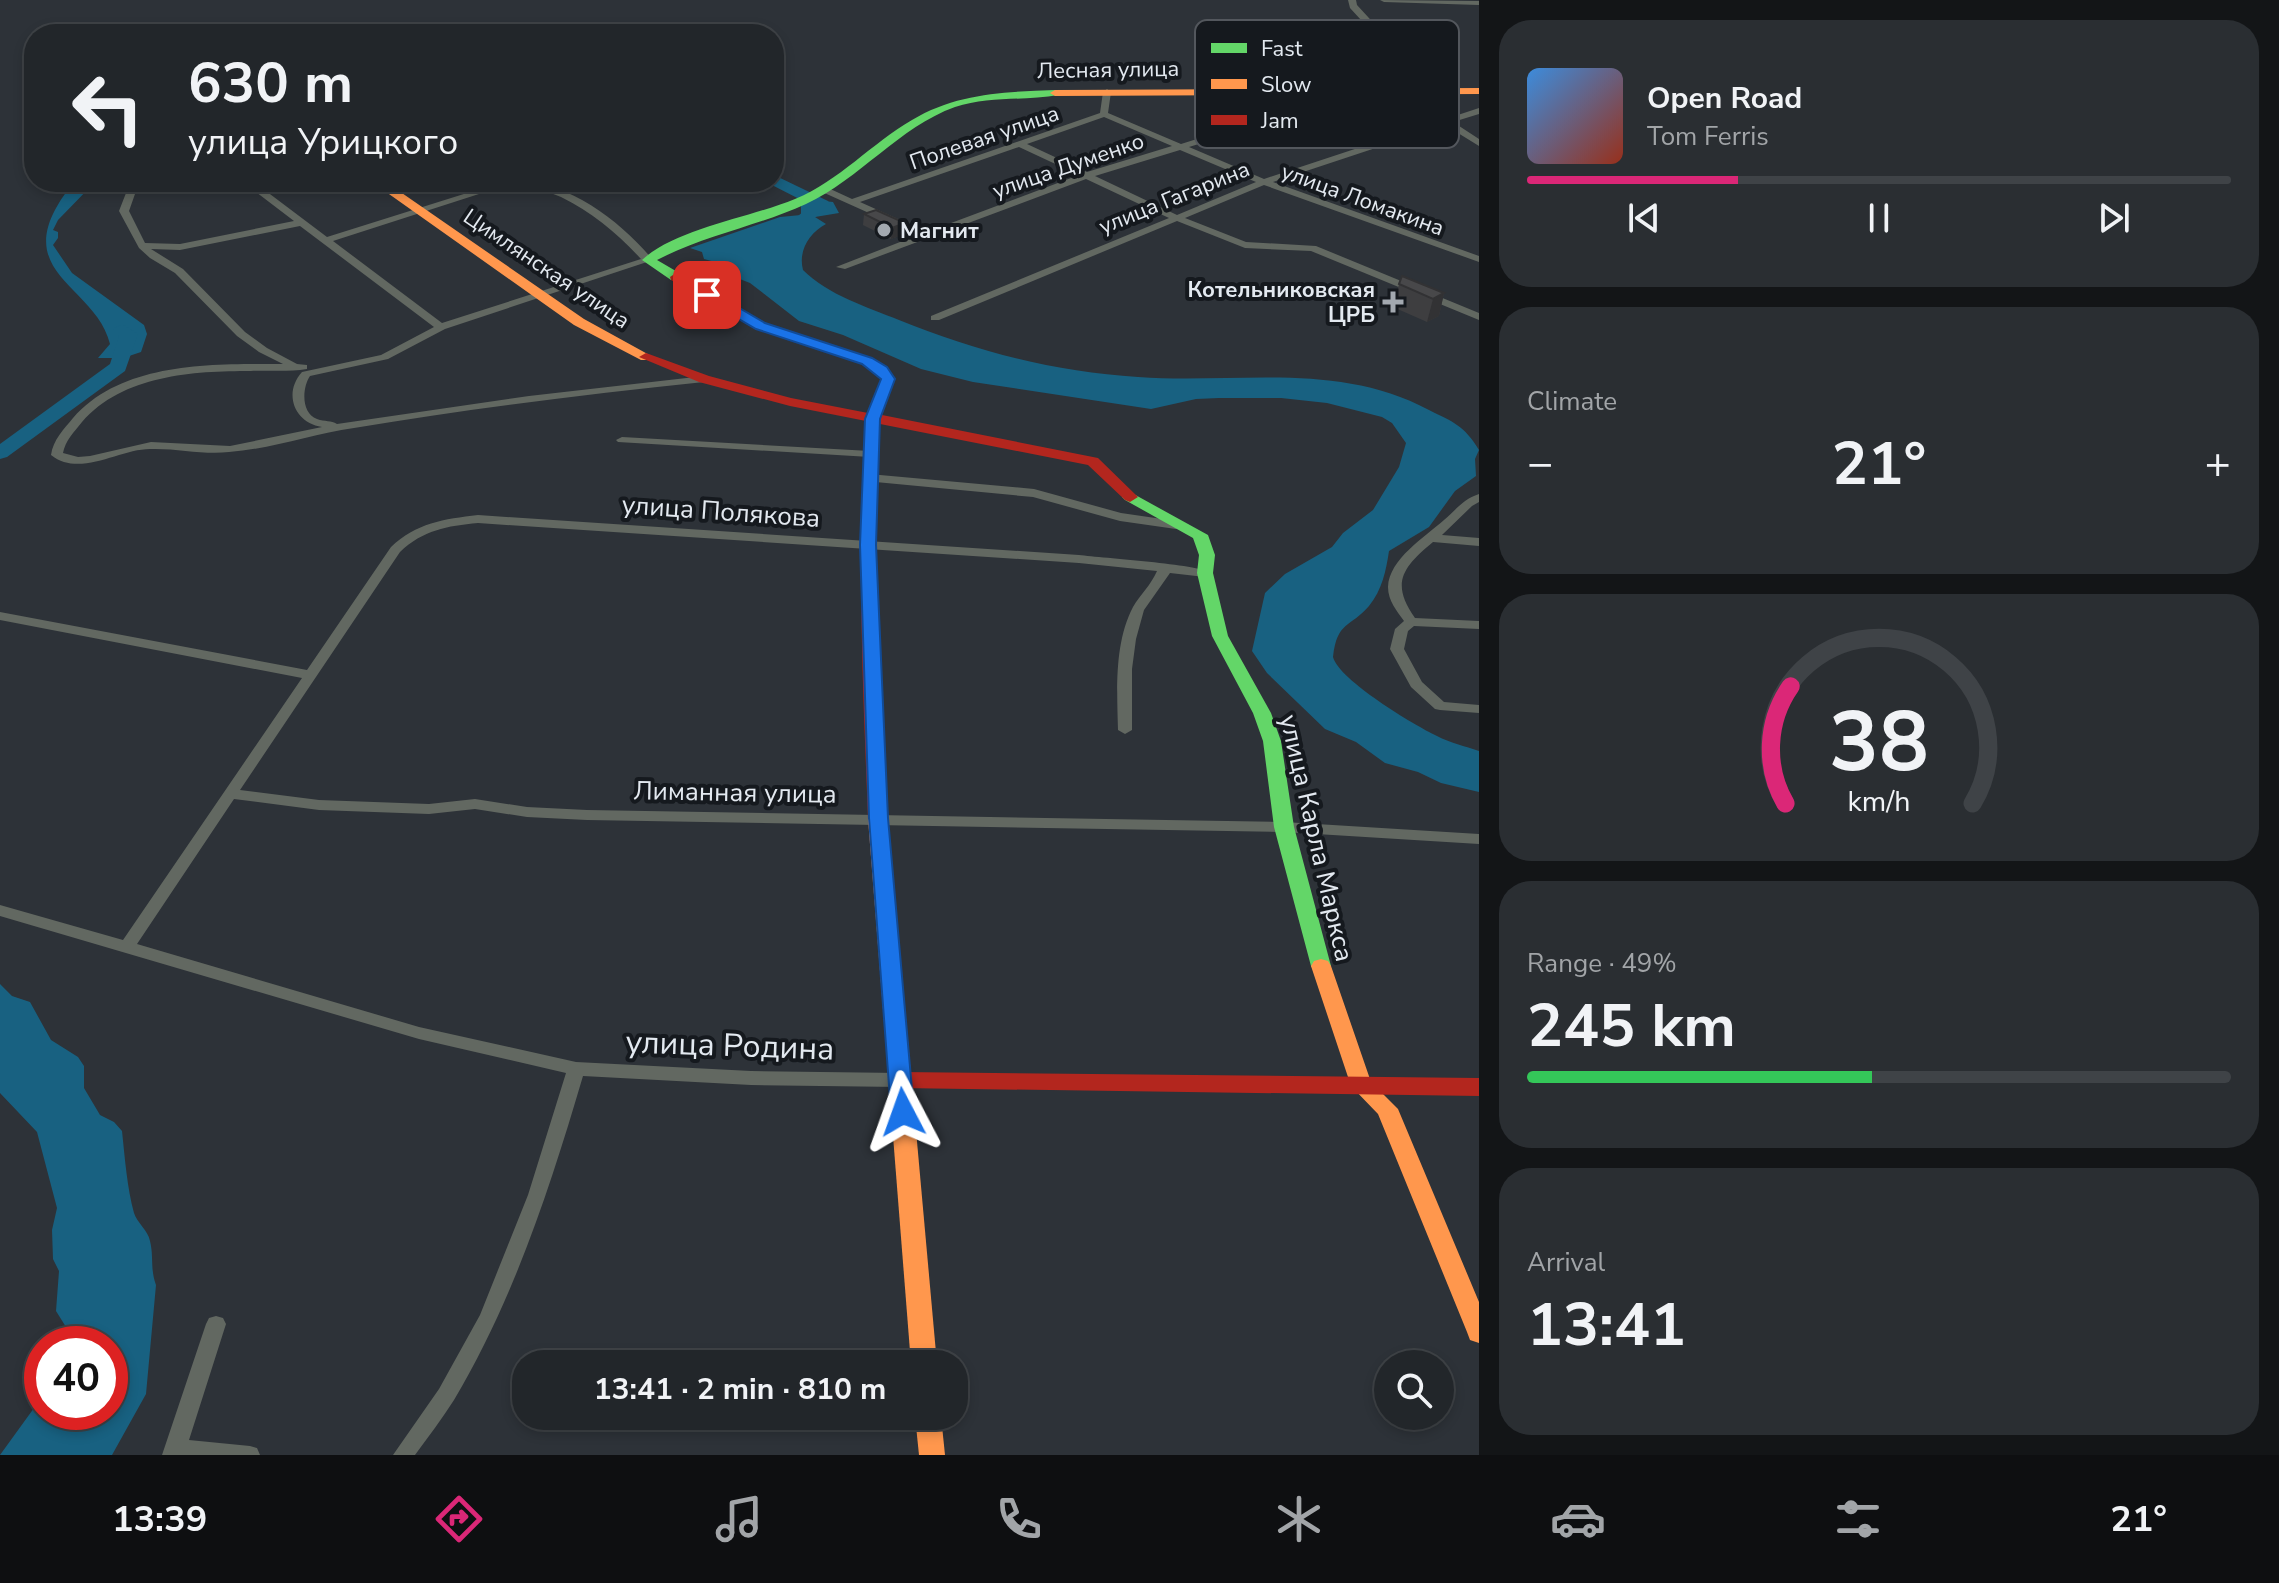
<!DOCTYPE html>
<html lang="en">
<head>
<meta charset="utf-8">
<style>
  body { margin:0; font-family:"Nunito Sans",sans-serif; background:#2a2e32; color:#f1f3f6; height:100vh; display:flex; flex-direction:column; font-size:30px; white-space:nowrap }
  * { box-sizing:border-box; margin:0 }
  p { font-size:26px; color:#a2a5a8 }
  .icon { flex:none; width:44px; height:44px; fill:none; stroke:currentColor; stroke-width:2; stroke-linecap:round; stroke-linejoin:round }
  .map { position:relative; flex:1; overflow:hidden }
  .side { display:flex; flex-direction:column; gap:20px; padding:20px; background:#131517; width:800px }
  .side>* { flex:none }
  .hud { position:absolute; left:24px; top:24px; width:760px; height:168px; border-radius:32px; box-shadow:0 4px 12px #0003,0 0 0 2px #3f4347; background:#22262a; color:#f1f3f6; overflow:hidden }
  .buttons { position:absolute; left:1374px; top:1350px; display:grid; gap:16px }
  .buttons a { display:grid; place-items:center; width:80px; height:80px; border-radius:50%; background:#22262a; box-shadow:0 4px 12px #0003,0 0 0 2px #3f4347; font-size:40px }
  .speed { position:absolute; left:24px; top:1326px; display:flex; gap:16px; font-size:40px; font-weight:700; text-align:center }
  .speed>* { display:grid; place-content:center; width:104px; height:104px; border-radius:50%; background:#22262a; box-shadow:0 4px 12px #0003,0 0 0 2px #3f4347; line-height:1 }
  .speed .limit { border:12px solid #d22; background:#fff; color:#111 }
  .pin { position:absolute; display:grid; place-items:center; width:68px; height:68px; color:#fff; margin:-34px; border-radius:16px; box-shadow:0 4px 12px #0006 }
  .me { position:absolute; width:88px; margin:-44px; rotate:356deg; stroke-linejoin:round; filter:drop-shadow(0 0 6px #0008) }
  .turn { display:flex; align-items:center; gap:28px; height:168px; padding:0 32px; font-size:36px }
  .turn .icon { width:104px; height:104px; stroke-width:2.5 }
  .turn b { display:block; font-size:56px; line-height:68px }
  .big { font-size:60px; font-weight:700; line-height:1.1 }
  .side .widget { flex:1; display:flex; flex-direction:column; justify-content:center; gap:12px; min-width:0; padding:0 28px; border-radius:32px; background:#2a2e32 }
  .side .dial { align-items:center; gap:0 }
  .dial svg { height:208px; overflow:visible; fill:none; stroke:#3f4347; stroke-width:7; stroke-linecap:round; text-anchor:middle }
  .dial text { fill:#f1f3f6; stroke:none }
  .song { display:flex; align-items:center; gap:24px }
  .cover { width:96px; height:96px; border-radius:12px; background:linear-gradient(135deg,hsl(210 70% 55%),hsl(10 70% 35%)) }
  .played { height:8px; border-radius:4px; background:linear-gradient(90deg,#db2777 30%,#3f4347 30%) }
  .keys { display:flex; justify-content:space-around; direction:ltr }
  .heat { display:flex; justify-content:space-between; align-items:center; font-size:44px; direction:ltr }
  .charge { height:12px; border-radius:6px; background:linear-gradient(90deg,#34c759 49%,#3f4347 0) }
  .trip { position:absolute; left:512px; top:1350px; width:456px; height:80px; border-radius:32px; background:#22262a; box-shadow:0 4px 12px #0003,0 0 0 2px #3f4347; font-weight:700; line-height:80px; text-align:center }
  .tab-bar { display:flex; height:128px; justify-content:space-around; align-items:center; background:#0e0f11; color:#a2a5a8 }
  .tab-bar .icon { width:56px; height:56px }
  .tab-bar .on { color:#db2777 }
  .tab-bar b { font-size:36px; color:#f1f3f6 }
  main { display:flex; flex:1; min-height:0 }
  .map>svg:first-child { display:block }
</style>
</head>
<body>
<main>
<div class="map">
<svg width="1479" height="1455" viewBox="0 0 1479 1455">
  <rect width="100%" height="100%" fill="#2d3238"/>
  <g fill="#186181">
    <path d="M74,182H95L58,220L53,230L58,232V238L53,245L72,273L144,325L147,334L141,352L123,358H98L110,344C95,282 0,273 74,182Z"/>
    <path d="M814,200L833,202L839,213L815,217L826,224C809,233 798,251 803,270C828,295 867,307 899,320C975,351 1055,372 1138,377C1237,384 1338,361 1429,410C1453,422 1464,425 1479,450L1475,459L1476,476L1455,491L1429,527L1389,551C1386,571 1382,590 1369,606C1350,628 1337,621 1333,657C1339,680 1414,725 1437,736C1450,743 1465,746 1479,751V792L1441,783L1418,772L1385,763L1356,742L1325,729L1267,673L1252,651L1265,593L1285,574L1332,547L1343,533L1373,510L1399,467L1406,443L1392,423L1382,417L1327,403L1281,398H1219L1196,399L1151,409L973,382L921,369L843,335L799,321L750,283L732,276L730,266L704,259L702,252L690,248L780,217L801,215V204Z"/>
    <path d="M0,984L12,996L30,1002L51,1040L78,1057L84,1066V1088L100,1115L114,1122L122,1131C125,1159 127,1187 134,1213C137,1223 148,1230 150,1241C154,1257 150,1269 156,1285L146,1394L112,1455H0L42,1397V1412H110V1344H65L66,1327L56,1311L59,1271L53,1259L52,1230L57,1208L37,1132L0,1093Z"/>
  </g>
  <g fill="none" stroke-linecap="round" stroke-linejoin="round">
    <g fill="#186181" fill-rule="evenodd">
      <polygon points="774,175 828,201 830,204 810,222 798,222 798,216 811,205 768,183 774,182"/>
      <polygon points="122,324 138,334 125,371 7,457 0,459 0,444 110,364 119,336 113,329"/>
    </g>
    <g fill="#626861" fill-rule="evenodd">
      <polygon points="1348,0 1356,0 1357,5 1435,90 1435,94 1429,94 1350,8"/>
      <polygon points="1380,0 1479,1 1479,5 1384,2"/>
      <path d="M1107,89L1111,92L1108,113L1181,144L1270,116L1287,106L1290,92L1297,90L1294,109L1276,120L1189,147L1264,179L1479,108V114L1453,122L1479,139V146L1445,125L1273,182L1479,256V262L1264,185L1185,218L1246,242L1316,246L1479,313V320L1311,251L1245,248L1177,221L939,320H931V316L1169,218L1086,179L845,269L836,267L918,235L820,191V187H826L852,199L1100,113L1103,92ZM1104,117L1172,146L1087,172L1027,144ZM1019,147L1079,175L927,232L860,202ZM1180,150L1256,182L1177,215L1095,176Z"/>
      <path d="M136,182H146L135,194L129,211L145,243L180,244L294,221L243,182H254L327,237L502,182H516L333,241L442,323L641,259C618,234 592,212 561,197C548,191 531,189 519,182C571,182 621,222 653,260L445,329L388,359L310,376C302,388 301,413 317,419C325,422 331,420 337,424L529,396L704,376L709,379L704,382C587,394 470,409 354,428C312,434 271,449 229,452C203,455 177,448 150,449C119,449 80,478 51,455C53,440 64,429 73,418C123,361 213,364 283,364L259,352L237,336L175,273L150,258L139,248L119,211L126,193ZM300,226L434,327L381,355L302,372C283,393 294,423 322,427L230,446L151,442L90,456L78,457L63,453C65,441 74,432 82,422C123,375 193,371 251,371C269,370 289,372 307,369V365L297,364L267,348L245,332L183,269L151,249L180,250Z"/>
      <polygon points="622,437 870,451 876,454 870,457 618,442 616,440"/>
      <polygon points="869,474 1034,489 1121,513 1176,521 1182,525 1176,529 1120,521 1033,497 865,481 865,475"/>
      <path d="M1479,494V502L1472,506L1442,535L1479,538V546L1433,542C1403,567 1390,583 1415,618L1479,621V629L1414,626L1408,631L1404,649L1422,682L1444,702L1479,705V713L1440,710L1435,709L1411,687L1390,649L1395,629L1404,621C1397,611 1388,601 1388,587C1389,559 1425,537 1444,520C1456,510 1463,499 1479,494Z"/>
      <path d="M478,515L1079,555C1103,558 1198,564 1211,573L1205,577L1170,573L1144,610L1136,639L1132,669V730L1125,734L1118,730C1117,691 1114,643 1133,607C1140,595 1151,585 1157,571L1079,563L478,523C447,526 423,530 400,552L240,790L319,800L429,804L475,799L527,807L587,810L1284,822L1479,834V844L1284,832L587,820L527,817L475,809L429,814L319,810L234,799L137,944L419,1027L576,1062L751,1071L900,1073L906,1075L909,1080L906,1085L900,1087L751,1085L583,1076C550,1188 514,1299 454,1400C442,1419 428,1437 415,1455H393L439,1389L480,1315L528,1195L566,1073L419,1039L0,916V905L123,940L302,678L0,620V612L307,670L391,547C416,523 444,519 478,515Z"/>
      <polygon points="216,1316 223,1318 226,1324 189,1440 250,1446 257,1448 260,1455 162,1455 206,1324 209,1318"/>
    </g>
    <g fill="#63d668" fill-rule="evenodd">
      <path d="M1055,90L1059,91V95C1024,101 989,96 955,107C899,127 860,179 806,204C758,226 705,235 657,260L681,274V280H671L642,260C675,229 752,217 795,199C839,181 872,143 912,120C957,93 1005,92 1055,90Z"/>
      <polygon points="1130,492 1208,535 1215,555 1213,573 1228,636 1271,713 1281,741 1294,827 1331,966 1328,971 1314,971 1311,966 1274,827 1263,741 1253,713 1212,636 1197,573 1199,555 1193,538 1125,500 1122,497"/>
    </g>
    <g fill="#ff974d" fill-rule="evenodd">
      <polygon points="1479,88 1479,94 1055,96 1050,93 1055,90"/>
      <polygon points="372,182 386,182 584,319 653,357 651,360 641,360 574,325"/>
      <polygon points="878,813 888,819 937,1364 911,1364 868,819"/>
      <polygon points="1321,959 1328,961 1331,966 1371,1082 1398,1109 1479,1302 1479,1343 1470,1340 1467,1332 1378,1114 1351,1086 1311,966 1314,961"/>
      <polygon points="915,1416 941,1416 945,1455 919,1455"/>
    </g>
    <g fill="#b3261e" fill-rule="evenodd">
      <path d="M676,273L765,323L872,358L887,367L895,379L882,415L1098,458L1138,497L1130,502L1125,500L1088,465L880,424C872,555 881,688 888,819L885,823L878,825L868,819C863,687 856,553 866,421L790,406L699,382L639,357L646,353L709,376L791,398L868,413L881,379L877,373L862,364L755,329L671,280L670,277Z"/>
      <polygon points="900,1072 1479,1078 1479,1096 900,1088 892,1086 889,1080 892,1074"/>
    </g>
  </g>
  <g fill="#3e3e40">
    <polygon points="864,214 905,223 904,234 891,239 863,225"/>
    <polygon points="1399,284 1444,293 1439,316 1427,322 1393,307"/>
  </g>
  <g fill="#323234">
    <polygon points="905,223 904,234 891,239 892,228"/>
    <polygon points="1444,293 1439,316 1427,322 1433,299"/>
  </g>
  <g fill="#48484a" stroke="#323234" stroke-width="2">
    <polygon points="876,210 905,223 892,228 864,214"/>
    <polygon points="1402,276 1444,293 1433,299 1399,284"/>
  </g>
  <polygon fill="#1a73e8" stroke="#114b97" stroke-width="2" points="703,292 712,292 765,323 872,358 887,367 895,379 880,419 876,545 888,818 914,1112 911,1118 903,1120 895,1118 891,1112 869,818 860,545 865,419 881,379 862,364 756,329 703,298"/>
  <g fill="#a3a9b0" stroke="#15191e" stroke-width="3">
    <circle cx="884" cy="230" r="8"/>
    <path d="M1389 290h8v8h8v8h-8v8h-8v-8h-8v-8h8z"/>
  </g>
  <g text-anchor="middle" stroke-width="8" stroke-linejoin="round" paint-order="stroke">
    <g font-size="22" fill="#e3e9f0" stroke="#15191e">
      <text transform="translate(1108 69) rotate(-1)" y="8">Лесная улица</text>
      <text transform="translate(984 137) rotate(-19)" y="8">Полевая улица</text>
      <text transform="translate(1068 165) rotate(-19)" y="8">улица Думенко</text>
      <text transform="translate(1174 197) rotate(-22)" y="8">улица Гагарина</text>
      <text transform="translate(1363 199) rotate(20)" y="8">улица Ломакина</text>
      <text transform="translate(547 268) rotate(34)" y="8">Цимлянская улица</text>
    </g>
    <g font-size="22" font-weight="bold" fill="#e3e9f0" stroke="#15191e" text-anchor="start">
      <text x="900" y="238">Магнит</text>
      <text x="1375" y="297" text-anchor="end">Котельниковская<tspan x="1375" dy="25">ЦРБ</tspan></text>
    </g>
    <g font-size="26" fill="#e3e9f0" stroke="#15191e">
      <text transform="translate(721 511) rotate(4)" y="9">улица Полякова</text>
      <text transform="translate(735 792) rotate(1)" y="9">Лиманная улица</text>
      <text transform="translate(1317 838) rotate(77)" y="9">улица Карла Маркса</text>
    </g>
    <g font-size="32" fill="#e3e9f0" stroke="#15191e">
      <text transform="translate(730 1045) rotate(2)" y="11">улица Родина</text>
    </g>
  </g>
  <rect x="1195" y="20" width="264" height="128" rx="12" fill="#15191e" stroke="#53575d" stroke-width="2"/>
  <rect x="1211" y="43" width="36" height="10" fill="#63d668"/>
  <rect x="1211" y="79" width="36" height="10" fill="#ff974d"/>
  <rect x="1211" y="115" width="36" height="10" fill="#b3261e"/>
  <g font-size="22" fill="#e3e9f0">
    <text x="1261" y="56">Fast</text>
    <text x="1261" y="92">Slow</text>
    <text x="1261" y="128">Jam</text>
  </g>
</svg>
<div class="buttons">
<a><svg class="icon" aria-label="search" viewBox="0 0 24 24"><circle cx="10" cy="10" r="6"/><path d="M15 15l6 6"/></svg></a>
</div>
<div class="speed"><div class="limit">40</div></div>
<div class="pin" style="left:707px;top:295px;background:#d93025"><svg class="icon" aria-label="arrive" viewBox="0 0 24 24"><path d="M6 21V4h12l-3 4 3 4H6"/></svg></div>
<svg class="me" style="left:903px;top:1112px" viewBox="-20 -20 40 40"><path d="M0-17L14 15 0 8-14 15z" fill="#1a73e8" stroke="#fff" stroke-width="4"/></svg>
<div class="trip">13:41 · 2 min · 810 m</div>
<div class="hud">
<div class="turn"><svg class="icon" aria-label="left" viewBox="0 0 24 24"><path d="M17 20v-9H6M10 6l-5 5 5 5"/></svg><div><b>630 m</b>улица Урицкого</div></div>
</div>
</div>
<section class="side">
<div class="widget">
<div class="song"><i class="cover"></i><div><b>Open Road</b><p>Tom Ferris</p></div></div>
<div class="played"></div>
<div class="keys"><svg class="icon" aria-label="previous" viewBox="0 0 24 24"><path d="M18 5L8 12l10 7zM5 5v14"/></svg><svg class="icon" aria-label="pause" viewBox="0 0 24 24"><path d="M8 5v14M16 5v14"/></svg><svg class="icon" aria-label="next" viewBox="0 0 24 24"><path d="M6 5l10 7-10 7zM19 5v14"/></svg></div>
</div>
<div class="widget"><p>Climate</p>
<div class="heat"><a>−</a><b class="big">21°</b><a>+</a></div>
</div>
<div class="widget dial"><svg viewBox="0 0 100 80">
<path d="M14 69A42 42 0 1 1 86 69"/>
<path d="M14 69A42 42 0 0 1 16 24" stroke="#db2777"/>
<text x="50" y="56" font-size="32" font-weight="700">38</text>
<text x="50" y="72" font-size="11">km/h</text>
</svg></div>
<div class="widget"><p>Range · 49%</p><b class="big">245 km</b><div class="charge"></div></div>
<div class="widget"><p>Arrival</p><b class="big">13:41</b></div>
</section>
</main>
<nav class="tab-bar">
<b>13:39</b>
<svg class="icon on" aria-label="directions" viewBox="0 0 24 24"><path d="M12 3l9 9-9 9-9-9zM9 14v-3h6M13 9l2 2-2 2"/></svg>
<svg class="icon" aria-label="music" viewBox="0 0 24 24"><path d="M9 18V5l10-2v13"/><circle cx="6" cy="18" r="3"/><circle cx="16" cy="16" r="3"/></svg>
<svg class="icon" aria-label="phone" viewBox="0 0 24 24"><path d="M5 4h4l2 5-3 2q2 4 5 5l2-3 5 2v4C11 20 4 13 5 4z"/></svg>
<svg class="icon" aria-label="climate" viewBox="0 0 24 24"><path d="M12 3v18M4 7l16 10M4 17L20 7"/></svg>
<svg class="icon" aria-label="car" viewBox="0 0 24 24"><path d="M5 17H2v-5l4-1 3-4h7l3 4 3 1v5h-3M9 17h6M6 11h13"/><circle cx="7" cy="17" r="2"/><circle cx="17" cy="17" r="2"/></svg>
<svg class="icon" aria-label="filters" viewBox="0 0 24 24"><path d="M4 7h16M4 17h16"/><circle cx="9" cy="7" r="2"/><circle cx="15" cy="17" r="2"/></svg>
<b>21°</b>
</nav>
</body>
</html>
